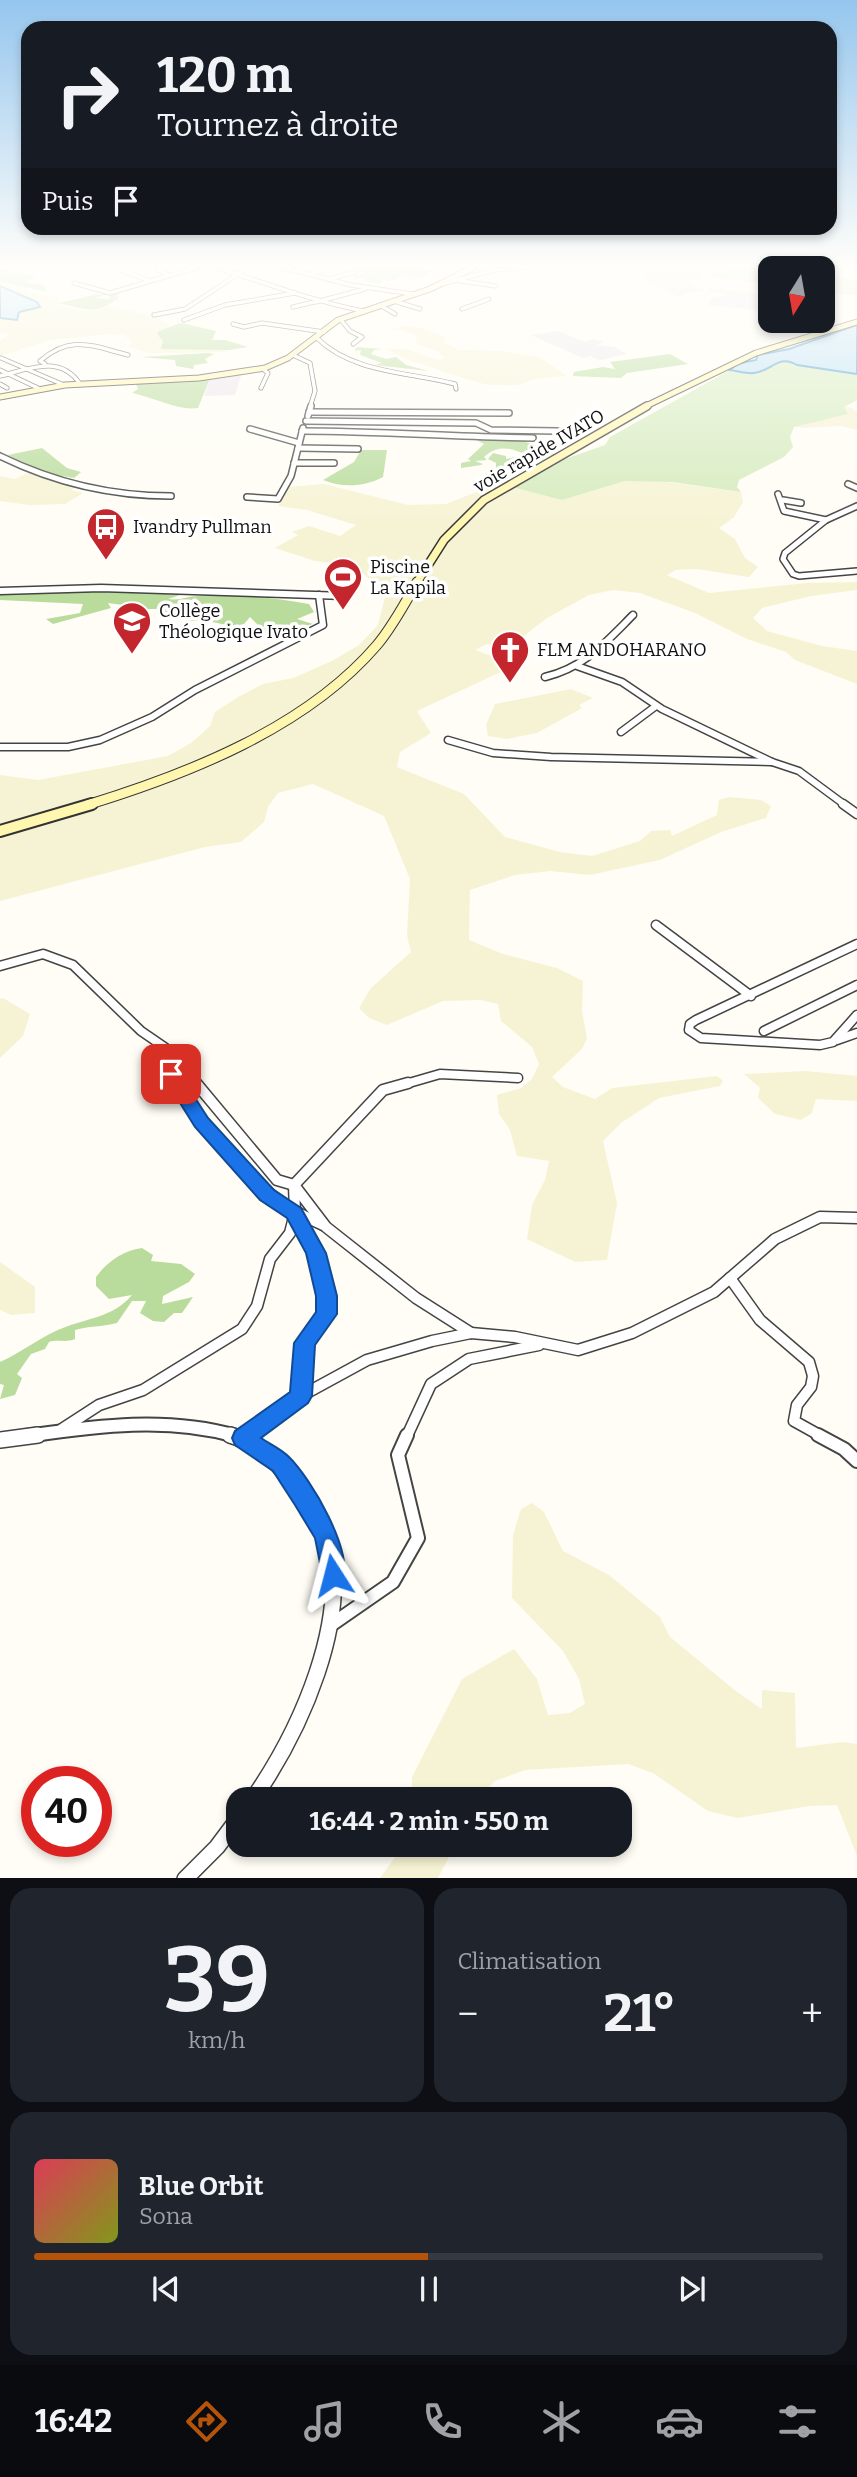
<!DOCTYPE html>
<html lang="fr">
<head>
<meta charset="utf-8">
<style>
  body { margin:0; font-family:Bitter,serif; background:#20242c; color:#f1f3f6; height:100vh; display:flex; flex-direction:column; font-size:26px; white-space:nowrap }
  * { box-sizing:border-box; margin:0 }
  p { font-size:23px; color:#9ea1a6 }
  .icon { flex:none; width:38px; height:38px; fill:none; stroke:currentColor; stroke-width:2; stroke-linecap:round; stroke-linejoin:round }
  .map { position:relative; height:1878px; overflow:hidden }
  .drawer { display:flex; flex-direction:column; gap:10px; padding:10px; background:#0d0f14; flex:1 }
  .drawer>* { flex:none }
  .guide { position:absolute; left:21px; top:21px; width:816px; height:214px; border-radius:21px; box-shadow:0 4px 10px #0003; background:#171b24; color:#f1f3f6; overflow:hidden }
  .needle { width:46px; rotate:191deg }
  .buttons { position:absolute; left:758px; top:256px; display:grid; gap:14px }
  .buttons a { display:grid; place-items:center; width:77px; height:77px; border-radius:14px; background:#171b24; box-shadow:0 4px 10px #0003; font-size:35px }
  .speed { position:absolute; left:21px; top:1766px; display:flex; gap:14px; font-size:35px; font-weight:700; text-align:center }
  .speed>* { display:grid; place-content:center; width:91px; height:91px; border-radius:50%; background:#171b24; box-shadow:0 4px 10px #0003; line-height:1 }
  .speed .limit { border:10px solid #d22; background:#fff; color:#111 }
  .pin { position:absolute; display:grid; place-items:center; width:60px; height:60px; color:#fff; margin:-30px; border-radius:14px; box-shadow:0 4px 10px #0006 }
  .me { position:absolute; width:77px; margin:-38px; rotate:351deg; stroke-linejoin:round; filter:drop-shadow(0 0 5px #0008) }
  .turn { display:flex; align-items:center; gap:24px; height:147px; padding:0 21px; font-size:32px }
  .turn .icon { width:91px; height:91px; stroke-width:2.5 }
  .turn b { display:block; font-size:49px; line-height:60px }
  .then { display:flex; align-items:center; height:66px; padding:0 21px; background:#0003; gap:14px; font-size:26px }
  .big { font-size:52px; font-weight:700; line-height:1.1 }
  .drawer .widget { flex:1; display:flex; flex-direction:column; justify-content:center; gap:10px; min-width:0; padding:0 24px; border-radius:21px; background:#20242c }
  .drawer .dial { align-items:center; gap:0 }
  .dial b { font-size:91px; line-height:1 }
  .song { display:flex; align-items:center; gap:21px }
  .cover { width:84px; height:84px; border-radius:10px; background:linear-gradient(135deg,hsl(350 70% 55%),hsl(70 70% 35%)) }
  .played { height:7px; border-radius:4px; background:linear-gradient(90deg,#b45309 50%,#363941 50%) }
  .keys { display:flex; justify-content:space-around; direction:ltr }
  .heat { display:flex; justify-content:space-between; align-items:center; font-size:38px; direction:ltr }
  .drawer .tiles { flex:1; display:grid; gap:10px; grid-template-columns:1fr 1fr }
  .widget:last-child { grid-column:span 2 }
  .trip { position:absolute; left:226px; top:1787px; width:406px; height:70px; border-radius:21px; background:#171b24; box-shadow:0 4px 10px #0003; font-weight:700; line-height:70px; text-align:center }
  .tabs { display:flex; height:112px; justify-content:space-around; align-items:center; background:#090b0e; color:#9ea1a6 }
  .tabs .icon { width:49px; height:49px }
  .tabs .on { color:#b45309 }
  .tabs b { font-size:32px; color:#f1f3f6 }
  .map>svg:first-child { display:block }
</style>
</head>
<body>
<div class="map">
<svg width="857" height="1879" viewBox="0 0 857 1879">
  <rect width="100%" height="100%" fill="#fffdf5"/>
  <g fill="#eee6ef">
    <polygon points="624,267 703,269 701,280 692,279 688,282 707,292 689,292 679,297 648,281 640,268"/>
    <polygon points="710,288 770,295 770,299 757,310 708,305 714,297 728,295 708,291"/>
    <polygon points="558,331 585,342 593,339 604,342 596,345 614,347 627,354 600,360 590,356 583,358 531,335"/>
    <polygon points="242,373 235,395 204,396 211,376"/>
  </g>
  <g fill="#f6f3d4">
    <polygon points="0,281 60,299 58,304 83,311 110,306 155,316 170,326 159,331 163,341 162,349 214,348 229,352 151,353 128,347 132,341 124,335 110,334 50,340 0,356 0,341 9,335 0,333 0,318 17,320 19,312 39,307 0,286"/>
    <polygon points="404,326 421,328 445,337 445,343 459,350 501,351 539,357 567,376 533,379 521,385 488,385 466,379 403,358 386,349 405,349 438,360 445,359 438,351 416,344 417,338 413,334 394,328"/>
    <polygon points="839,405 852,408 857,412 857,430 842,426 803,428 789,425"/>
    <polygon points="33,471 77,486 71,490 83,493 65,504 29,505 0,501 0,476 15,479"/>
    <polygon points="652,480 741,492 743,502 734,517 719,528 735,539 745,558 758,567 749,577 696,569 676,570 667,575 709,593 807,583 857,582 857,590 811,596 762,608 753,618 767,631 822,646 857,651 857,684 795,660 786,652 747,639 695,613 640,593 613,590 589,595 547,618 507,649 487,644 475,650 516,665 417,711 431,733 400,752 397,767 464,794 505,837 560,852 592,856 640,841 651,831 670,830 672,836 717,815 719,800 729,797 761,800 771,806 766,818 721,832 660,860 590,875 550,871 515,875 470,890 469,940 503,954 557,968 583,981 582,1011 587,1038 582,1049 552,1077 563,1087 595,1099 612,1088 717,1076 723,1081 720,1086 659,1098 621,1123 603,1141 617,1203 607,1260 575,1262 527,1239 532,1205 545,1180 549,1161 517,1156 510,1130 499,1114 497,1095 521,1088 532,1079 539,1064 532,1047 501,1021 498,1004 481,1000 443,1001 387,1025 369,1018 359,1008 371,988 411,952 407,935 410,879 384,816 313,784 278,793 268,807 264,822 241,842 205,847 0,901 0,775 38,780 168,756 191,743 210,726 215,712 238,697 263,684 293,678 332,661 359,645 378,625 386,593 354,566 315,561 275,548 298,535 292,532 309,526 340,536 356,525 307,510 278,506 288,487 324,484 408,505 446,504 499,483 562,500 625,481"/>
    <polygon points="571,689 593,698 579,705 582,708 537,733 507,739 488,736 486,725 495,704"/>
    <polygon points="3,998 30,1014 23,1036 0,1058 0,999"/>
    <polygon points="806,1071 857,1076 857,1101 816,1099 812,1113 801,1120 775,1114 758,1098 760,1088 744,1074"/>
    <polygon points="0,1262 35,1287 35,1313 11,1315 0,1310"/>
    <polygon points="532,1503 544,1512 563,1551 609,1575 660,1617 670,1637 737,1692 762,1709 762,1690 795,1693 796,1748 843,1742 857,1744 857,1856 837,1805 809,1806 738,1818 708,1811 653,1773 628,1764 525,1770 495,1781 478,1799 412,1799 412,1777 462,1679 514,1649 537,1679 548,1715 570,1713 585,1704 579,1679 563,1651 512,1598 513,1535 521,1509"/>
    <polygon points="404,1845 404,1844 455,1845 438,1878 380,1878"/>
  </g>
  <g fill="#d5ebbd">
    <polygon points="738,269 770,270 770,284 710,277 712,272"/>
    <polygon points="822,274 857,281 857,295 823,292"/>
    <path d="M788,360L797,365L857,374V400L844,407L848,414L794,427L790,437L793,447L784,457L739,480L737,487L741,492L672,482L625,481L562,500L512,487L565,459L605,445L610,437L730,370C742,372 755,376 767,369C776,364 777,361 788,360Z"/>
  </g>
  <g fill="#b9dc9c">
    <polygon points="360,267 423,267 421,269 431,271 421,278 405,275 390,281 382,279 381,284 365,281 363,277 354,280 354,276 367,274 357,270"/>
    <polygon points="0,269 35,276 26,283 43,285 47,292 63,296 0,281"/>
    <path d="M98,294H108L95,298L109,299L111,294H117L119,298C92,316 88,309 58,303Z"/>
    <polygon points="181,323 216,331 212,340 225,340 248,347 229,350 161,349 163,341 157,334 159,331"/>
    <polygon points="357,347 382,349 374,350 371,354 386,359 396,357 406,365 429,371 375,365 382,363 360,355 361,350 354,351"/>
    <polygon points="208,353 214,354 205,359 208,363 194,365 193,369 176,366 175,360 141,357"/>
    <polygon points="670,354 688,364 627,373 621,378 573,376 574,372 603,367 615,369 610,362"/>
    <path d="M211,376L198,408C178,411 153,397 132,393L138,389L135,381Z"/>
    <path d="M473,438L517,439L546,449L540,453L557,454L512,472L496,470V463L488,459L493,453L506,456V459L526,455C512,447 496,445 484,457L487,460L475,461L483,464L481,465L461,468V463L471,461L468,459L484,444Z"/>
    <polygon points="42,448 67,468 81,472 74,478 45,473 8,455"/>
    <path d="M361,450H387L383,477C364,487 342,488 323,480L354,462Z"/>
    <path d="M65,590L178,592L180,595L168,599C181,601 187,596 199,596C235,593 275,598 309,604L314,612L297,619L313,624L292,629L296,633L284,638L253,637V633L262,629L250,617L244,624L235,627L204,620L188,621L158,609H128L123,605L108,603L111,608L53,624L46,619L80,613L83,604L0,600V595Z"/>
    <path d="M142,1248L153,1255L151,1261L181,1264L195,1274L189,1282L163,1296L162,1304L193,1297L182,1313H174L164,1322L153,1321L140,1313L146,1301H132L117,1323C101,1327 89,1326 75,1330V1339C66,1343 58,1339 49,1342L45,1349L31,1354L17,1374L22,1378L15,1395L0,1399L4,1385L0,1384V1362C20,1353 38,1339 58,1330C85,1318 113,1318 132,1295L109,1299L96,1286V1277C107,1262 122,1251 142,1248Z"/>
  </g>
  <g fill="#b9e0f7" stroke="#3f96cf" stroke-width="2">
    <polygon points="0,286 37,302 40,307 19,312 17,320 0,318"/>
    <path d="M857,325V374L797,365C778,354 772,371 754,373C747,374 738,371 730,370L737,364L756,360L758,355L789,349Z"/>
  </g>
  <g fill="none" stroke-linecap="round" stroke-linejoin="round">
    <g stroke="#444" stroke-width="5">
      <g id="minor-far5">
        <polyline points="113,267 150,281"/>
        <polyline points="167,267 158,270 170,275"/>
        <path d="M214,267C264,282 312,301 363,311"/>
        <polyline points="281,267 351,285 412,294"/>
        <polyline points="312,274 333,267"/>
        <polyline points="328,279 356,272"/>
        <polyline points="461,281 496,286"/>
        <polyline points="74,283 110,293 198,267"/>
        <polyline points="442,284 495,270 528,267"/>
        <polyline points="394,301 420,309"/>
        <polyline points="316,302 365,289"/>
        <polyline points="380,305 395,314"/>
        <polyline points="293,307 314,302"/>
        <polyline points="462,309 489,299"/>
        <polyline points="154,315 185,309 249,267"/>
        <polyline points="184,320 225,305 295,293"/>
        <polyline points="341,320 350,331 362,337 353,344"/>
        <polyline points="233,324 244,327 262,323 324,332"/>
        <path d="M317,338C352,373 409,372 455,384L456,389"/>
        <polyline points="295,356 310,363 315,391 310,407"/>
        <polyline points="1,358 64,385"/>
        <path d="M45,364L40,361C71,334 92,346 128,355"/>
        <polyline points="0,370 40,389"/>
        <path d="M0,376C29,369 60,354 80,384"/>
        <polyline points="0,384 7,388"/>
        <polyline points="261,388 268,373 263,369"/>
      </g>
    </g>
    <g stroke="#444" stroke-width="8">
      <g id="minor-far4">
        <polyline points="309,412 509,413"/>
        <polyline points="308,416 311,406"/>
        <polyline points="306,421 476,423 491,430 557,431"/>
        <polyline points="250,429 299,443"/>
        <path d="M302,431C379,431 456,437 533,438"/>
        <polyline points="298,448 358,449"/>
        <path d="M0,456C55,483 110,496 171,496"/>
        <polyline points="294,463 334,463"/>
        <polyline points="848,484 857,488"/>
        <polyline points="778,494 784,511 826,520"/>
        <polyline points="247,497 278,499 291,476 303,428"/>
        <polyline points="783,500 801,503"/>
        <polyline points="857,506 826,520 785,553 783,559 793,574 799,576 857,571"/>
      </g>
    </g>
    <g stroke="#444" stroke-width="9">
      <g id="minor-far3">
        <polyline points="0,591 101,588 345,596"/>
        <polyline points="577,666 622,682 662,709 772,762 799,771 845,805"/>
        <path d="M545,677C584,668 606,642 633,615"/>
        <polyline points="621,732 656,706"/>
        <polyline points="448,740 493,753 551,757 772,762"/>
        <polyline points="0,747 68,747 100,740 152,717 195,690 323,625 319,595"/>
      </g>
    </g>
    <g stroke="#444" stroke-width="11">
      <g id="minor-far2">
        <polyline points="843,804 857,814"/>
        <polyline points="656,925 751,996"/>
        <polyline points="857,944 696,1020 690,1024 689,1030 701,1038 820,1045 833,1042 857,1015"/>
        <polyline points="0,966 43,954 73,965 141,1031 173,1053 197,1085"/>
        <polyline points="764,1031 857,985"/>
        <polyline points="837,1040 857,1033"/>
        <polyline points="173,1053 171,1074 178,1085"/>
        <polyline points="402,1085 440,1074 518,1078"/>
      </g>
    </g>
    <g stroke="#444" stroke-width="13">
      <g id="minor-far1">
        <path d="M176,1083C214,1143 257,1197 323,1225"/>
        <polyline points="196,1083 277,1180 294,1185 326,1227 416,1298 471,1333"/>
        <polyline points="730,1278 760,1320 809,1362 813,1376 811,1387 797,1405 794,1421 821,1436"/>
        <polyline points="301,1396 305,1343 326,1314 326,1296 316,1253 295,1213 294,1185 383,1090 408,1083"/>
        <polyline points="62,1429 99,1405 143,1390 242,1329 257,1306 270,1259 290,1233 295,1213"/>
        <polyline points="245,1436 301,1396 367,1360 432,1341 471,1333 515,1337 578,1350 632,1333 714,1292 775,1239 820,1217 857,1218"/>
        <polyline points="407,1436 431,1384 469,1359 539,1345"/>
      </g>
    </g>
    <g stroke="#444" stroke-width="16">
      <g id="minor">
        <polyline points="818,1435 844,1449 857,1461"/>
        <polyline points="243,1438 248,1435"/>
        <polyline points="331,1625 393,1582 418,1538 398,1455 407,1435"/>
      </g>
    </g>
    <g stroke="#444" stroke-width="16">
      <path id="tertiary-far1" d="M26,1436C97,1426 166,1416 236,1436"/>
    </g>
    <g stroke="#444" stroke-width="18">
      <g id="tertiary">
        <path d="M230,1435C261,1444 280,1464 298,1490C308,1504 321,1518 327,1535C352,1619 300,1731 253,1799"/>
        <polyline points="0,1440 38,1435"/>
        <polyline points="185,1879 217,1847 238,1819"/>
      </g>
    </g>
    <g stroke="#333" stroke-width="7">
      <g id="secondary-far3">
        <polyline points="0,397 65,385 199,378 265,368 288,358 338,320 430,289 474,267"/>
        <polyline points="644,407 756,353 857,322"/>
      </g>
    </g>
    <g stroke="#333" stroke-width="10">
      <polyline id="secondary-far2" points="416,584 444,540 484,500 647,406"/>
    </g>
    <g stroke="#333" stroke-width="11">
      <path id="secondary-far1" d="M87,805C188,774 306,728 377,645C393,626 405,603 417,582"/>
    </g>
    <g stroke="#333" stroke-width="14">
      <polyline id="secondary" points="0,831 92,804"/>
    </g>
    <use href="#minor-far5" stroke="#fff" stroke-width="3.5"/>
    <use href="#minor-far4" stroke="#fff" stroke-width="5"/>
    <use href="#minor-far3" stroke="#fff" stroke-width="6"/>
    <use href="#minor-far2" stroke="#fff" stroke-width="8"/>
    <use href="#minor-far1" stroke="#fff" stroke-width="10"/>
    <use href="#minor" stroke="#fff" stroke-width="12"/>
    <use href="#tertiary-far1" stroke="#fff" stroke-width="12"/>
    <use href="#tertiary" stroke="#fff" stroke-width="15"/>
    <use href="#secondary-far3" stroke="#fff6b0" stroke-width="5"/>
    <use href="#secondary-far2" stroke="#fff6b0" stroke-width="7"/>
    <use href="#secondary-far1" stroke="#fff6b0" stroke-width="9"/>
    <use href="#secondary" stroke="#fff6b0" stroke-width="10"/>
  </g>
  <linearGradient id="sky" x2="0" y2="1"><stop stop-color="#95c6ee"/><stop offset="0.5" stop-color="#fffefa"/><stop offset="1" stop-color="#fffefa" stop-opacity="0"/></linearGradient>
  <rect width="857" height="530" fill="url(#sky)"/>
  <path fill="#1a73e8" stroke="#114b97" stroke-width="2" d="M171,1068L177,1070L208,1118L274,1190L301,1208L326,1253L337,1296V1314L315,1345L312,1396L308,1403L261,1438C270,1444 281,1449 288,1456C311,1478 355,1553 342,1583L333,1586L324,1583L315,1538L295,1505L273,1471L235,1445L232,1438L235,1431L290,1392L294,1343L316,1312V1296L306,1253L287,1218L260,1200L195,1127L162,1074Z"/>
  <defs>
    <g id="bus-pin" transform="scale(2.0125)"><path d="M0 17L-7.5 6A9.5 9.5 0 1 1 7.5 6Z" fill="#c4262e" stroke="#fff"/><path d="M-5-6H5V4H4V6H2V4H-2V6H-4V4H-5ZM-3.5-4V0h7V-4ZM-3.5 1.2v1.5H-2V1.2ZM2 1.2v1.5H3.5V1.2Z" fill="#fff"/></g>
    <g id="stadium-pin" transform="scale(2.0125)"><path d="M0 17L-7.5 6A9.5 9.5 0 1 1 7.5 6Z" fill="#c4262e" stroke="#fff"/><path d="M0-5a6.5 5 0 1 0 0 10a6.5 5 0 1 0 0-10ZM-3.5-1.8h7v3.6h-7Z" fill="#fff"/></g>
    <g id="school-pin" transform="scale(2.0125)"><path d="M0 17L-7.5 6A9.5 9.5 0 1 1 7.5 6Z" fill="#c4262e" stroke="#fff"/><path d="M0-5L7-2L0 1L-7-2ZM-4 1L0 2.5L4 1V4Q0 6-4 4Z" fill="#fff"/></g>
    <g id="church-pin" transform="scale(2.0125)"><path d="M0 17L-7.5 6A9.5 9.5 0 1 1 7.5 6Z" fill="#c4262e" stroke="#fff"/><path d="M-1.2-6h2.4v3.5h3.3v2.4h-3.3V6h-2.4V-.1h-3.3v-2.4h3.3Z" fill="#fff"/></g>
  </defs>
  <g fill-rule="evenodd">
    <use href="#bus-pin" x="106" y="527"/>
    <use href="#stadium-pin" x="343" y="577"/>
    <use href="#school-pin" x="132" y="621"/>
    <use href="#church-pin" x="510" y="650"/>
  </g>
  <g text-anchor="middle" stroke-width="7" stroke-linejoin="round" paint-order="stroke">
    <g font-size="18" fill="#111" stroke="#fff">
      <text transform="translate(539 451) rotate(-30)" y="6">voie rapide IVATO</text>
    </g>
    <g font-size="18" fill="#111" stroke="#fff" text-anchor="start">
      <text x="133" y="533">Ivandry Pullman</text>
      <text x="370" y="573">Piscine<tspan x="370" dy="21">La Kapila</tspan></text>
      <text x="159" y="617">Collège<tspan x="159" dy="21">Théologique Ivato</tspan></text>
      <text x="537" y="656">FLM ANDOHARANO</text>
    </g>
  </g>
</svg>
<div class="buttons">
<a><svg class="needle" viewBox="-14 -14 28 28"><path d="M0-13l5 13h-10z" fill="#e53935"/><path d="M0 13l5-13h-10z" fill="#9ea1a6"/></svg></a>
</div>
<div class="speed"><div class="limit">40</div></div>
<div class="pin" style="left:171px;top:1074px;background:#d93025"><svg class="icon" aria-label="arrive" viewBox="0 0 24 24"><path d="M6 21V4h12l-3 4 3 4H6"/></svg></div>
<svg class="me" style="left:333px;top:1575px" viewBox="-20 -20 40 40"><path d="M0-17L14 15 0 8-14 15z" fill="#1a73e8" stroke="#fff" stroke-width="4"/></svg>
<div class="trip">16:44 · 2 min · 550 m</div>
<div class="guide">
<div class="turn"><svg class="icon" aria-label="right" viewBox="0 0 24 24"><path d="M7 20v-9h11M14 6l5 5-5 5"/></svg><div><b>120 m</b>Tournez à droite</div></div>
<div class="then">Puis<svg class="icon" aria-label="arrive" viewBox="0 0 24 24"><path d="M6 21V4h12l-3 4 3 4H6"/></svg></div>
</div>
</div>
<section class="drawer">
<div class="tiles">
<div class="widget dial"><b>39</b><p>km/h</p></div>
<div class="widget"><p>Climatisation</p>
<div class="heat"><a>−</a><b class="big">21°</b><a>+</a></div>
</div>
<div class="widget">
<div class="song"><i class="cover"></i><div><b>Blue Orbit</b><p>Sona</p></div></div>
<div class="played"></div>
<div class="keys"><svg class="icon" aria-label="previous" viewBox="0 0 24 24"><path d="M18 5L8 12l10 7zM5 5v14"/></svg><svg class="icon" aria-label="pause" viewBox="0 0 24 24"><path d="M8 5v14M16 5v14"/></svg><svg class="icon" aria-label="next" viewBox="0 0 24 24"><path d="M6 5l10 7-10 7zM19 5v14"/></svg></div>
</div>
</div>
</section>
<nav class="tabs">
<b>16:42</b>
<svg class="icon on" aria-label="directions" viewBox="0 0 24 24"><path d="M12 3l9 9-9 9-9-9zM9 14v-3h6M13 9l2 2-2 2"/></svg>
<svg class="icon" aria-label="music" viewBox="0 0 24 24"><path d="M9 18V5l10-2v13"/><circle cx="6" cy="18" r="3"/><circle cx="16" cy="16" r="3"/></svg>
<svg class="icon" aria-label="phone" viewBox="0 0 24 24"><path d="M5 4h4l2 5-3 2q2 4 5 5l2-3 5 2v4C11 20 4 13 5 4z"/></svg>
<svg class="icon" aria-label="climate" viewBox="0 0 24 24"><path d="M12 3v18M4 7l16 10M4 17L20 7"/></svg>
<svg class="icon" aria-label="car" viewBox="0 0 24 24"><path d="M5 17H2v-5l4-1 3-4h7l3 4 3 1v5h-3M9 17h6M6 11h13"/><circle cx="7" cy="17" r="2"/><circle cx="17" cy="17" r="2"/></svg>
<svg class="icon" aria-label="filters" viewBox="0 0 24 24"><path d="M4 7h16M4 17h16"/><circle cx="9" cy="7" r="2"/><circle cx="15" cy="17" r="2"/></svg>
</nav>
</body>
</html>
